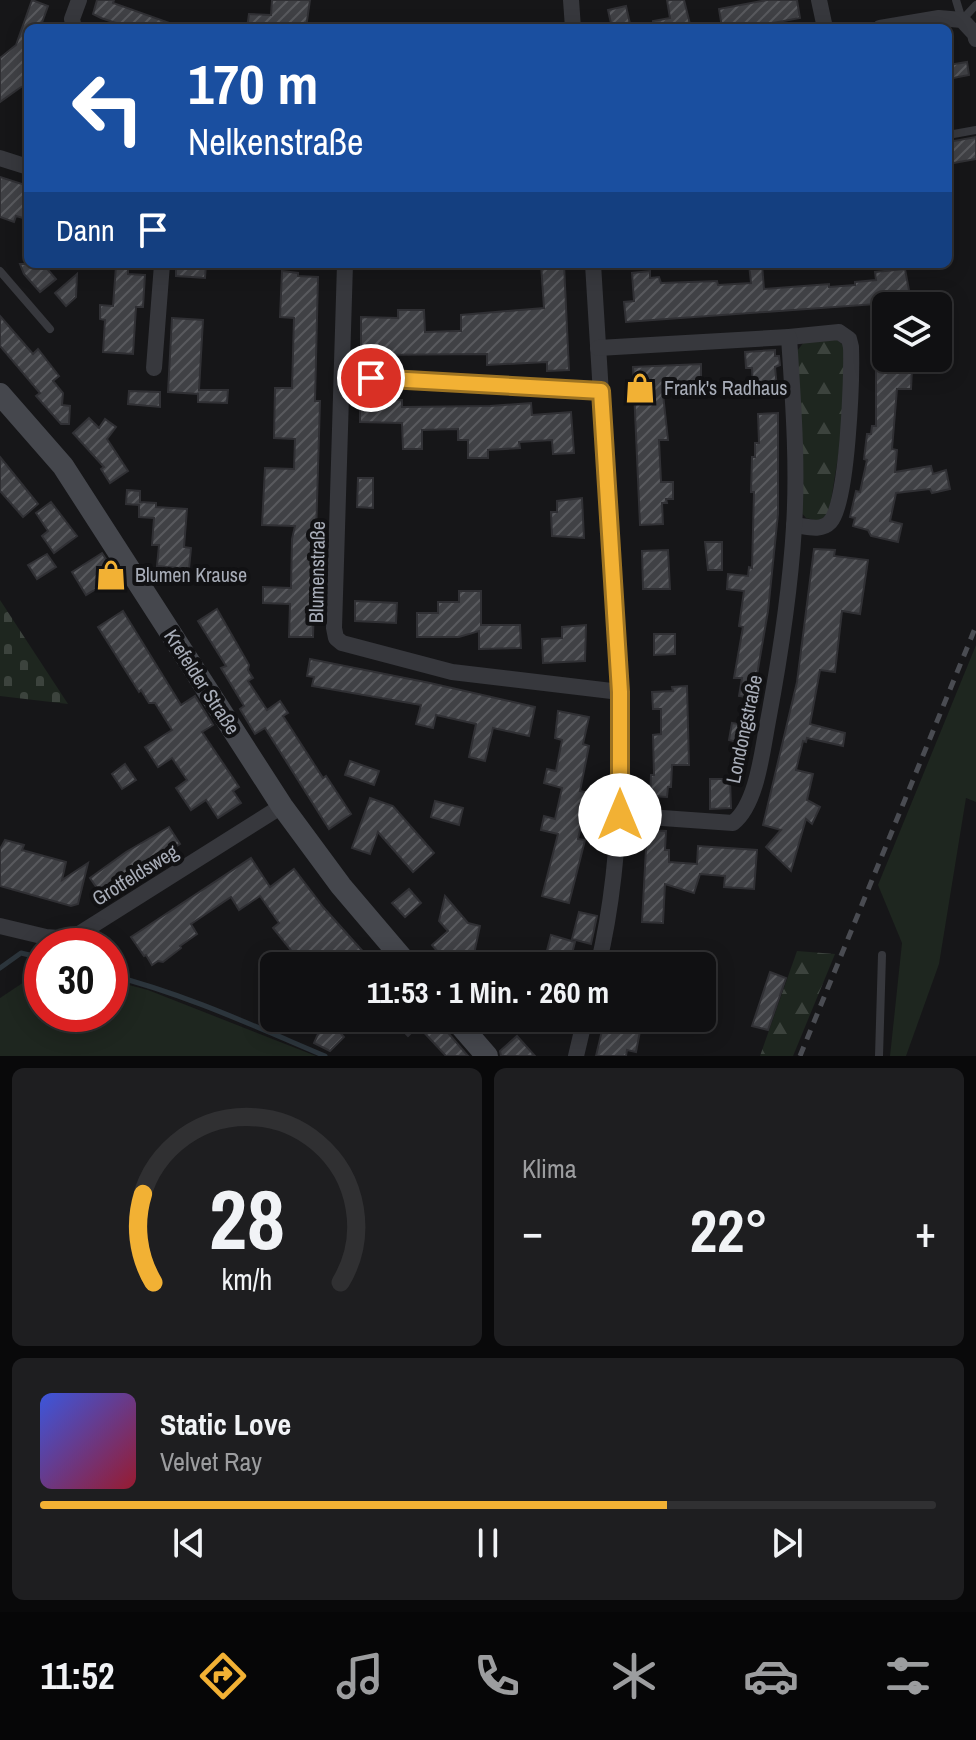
<!DOCTYPE html>
<html lang="de">
<head>
<meta charset="utf-8">
<style>
  body { margin:0; font-family:"Archivo Narrow",sans-serif; background:#1e1e20; color:#f1f3f6; height:100vh; display:flex; flex-direction:column; font-size:30px; white-space:nowrap }
  * { box-sizing:border-box; margin:0 }
  p { font-size:26px; color:#9c9d9f }
  .icon { flex:none; width:44px; height:44px; fill:none; stroke:currentColor; stroke-width:2; stroke-linecap:round; stroke-linejoin:round }
  .map { position:relative; height:1056px; overflow:hidden }
  .details { display:flex; flex-direction:column; gap:12px; padding:12px; background:#09090a; flex:1 }
  .details>* { flex:none }
  .top-card { position:absolute; left:24px; top:24px; width:928px; height:244px; border-radius:12px; box-shadow:0 4px 20px #0003,0 0 0 2px #303032; background:#1a4fa0; color:#fff; overflow:hidden }
  .controls { position:absolute; left:872px; top:292px; display:grid; gap:16px }
  .controls a { display:grid; place-items:center; width:80px; height:80px; border-radius:12px; background:#101012; box-shadow:0 4px 20px #0003,0 0 0 2px #303032; font-size:40px }
  .speed { position:absolute; left:24px; top:928px; display:flex; gap:16px; font-size:40px; font-weight:700; text-align:center }
  .speed>* { display:grid; place-content:center; width:104px; height:104px; border-radius:50%; background:#101012; box-shadow:0 4px 20px #0003,0 0 0 2px #303032; line-height:1 }
  .speed .limit { border:12px solid #d22; background:#fff; color:#111 }
  .pin { position:absolute; display:grid; place-items:center; width:68px; height:68px; color:#fff; margin:-34px; border:4px solid #fff; border-radius:50%; box-shadow:0 2px 8px #0007 }
  .me { position:absolute; width:88px; margin:-44px; rotate:0deg; stroke-linejoin:round; filter:drop-shadow(0 0 6px #0008) }
  .turn { display:flex; align-items:center; gap:28px; height:168px; padding:0 32px; font-size:36px }
  .turn .icon { width:104px; height:104px; stroke-width:2.5 }
  .turn b { display:block; font-size:56px; line-height:68px }
  .then { display:flex; align-items:center; height:76px; padding:0 32px; background:#0003; gap:16px; font-size:30px }
  .big { font-size:60px; font-weight:700; line-height:1.1 }
  .details .tile { flex:1; display:flex; flex-direction:column; justify-content:center; gap:12px; min-width:0; padding:0 28px; border-radius:12px; background:#1e1e20 }
  .details .dial { align-items:center; gap:0 }
  .dial svg { height:208px; overflow:visible; fill:none; stroke:#303032; stroke-width:7; stroke-linecap:round; text-anchor:middle }
  .dial text { fill:#f1f3f6; stroke:none }
  .song { display:flex; align-items:center; gap:24px }
  .cover { width:96px; height:96px; border-radius:12px; background:linear-gradient(135deg,hsl(230 70% 55%),hsl(350 70% 35%)) }
  .played { height:8px; border-radius:4px; background:linear-gradient(90deg,#f2b134 70%,#303032 70%) }
  .keys { display:flex; justify-content:space-around; direction:ltr }
  .heat { display:flex; justify-content:space-between; align-items:center; font-size:44px; direction:ltr }
  .details .tiles { flex:1; display:grid; gap:12px; grid-template-columns:1fr 1fr }
  .tile:last-child { grid-column:span 2 }
  .trip { position:absolute; left:260px; top:952px; width:456px; height:80px; border-radius:12px; background:#101012; box-shadow:0 4px 20px #0003,0 0 0 2px #303032; font-weight:700; line-height:80px; text-align:center }
  .tabs { display:flex; height:128px; justify-content:space-around; align-items:center; background:#060607; color:#9c9d9f }
  .tabs .icon { width:56px; height:56px }
  .tabs .on { color:#f2b134 }
  .tabs b { font-size:36px; color:#f1f3f6 }
  .map>svg:first-child { display:block }
</style>
</head>
<body>
<div class="map">
<svg width="976" height="1056" viewBox="0 0 976 1056">
  <defs>
    <pattern id="forest-firs" width="22" height="20" patternUnits="userSpaceOnUse" patternTransform="scale(2)"><rect width="22" height="20" fill="#1e261f"/><path d="M5 1l3.5 6h-7zM16 11l3.5 6h-7z" fill="#3c433d"/></pattern>
    <pattern id="cemetery-stones" width="16" height="16" patternUnits="userSpaceOnUse" patternTransform="scale(2)"><rect width="16" height="16" fill="#1e261f"/><path d="M2 7V4a2 2 0 0 1 4 0v3zM10 15v-3a2 2 0 0 1 4 0v3z" fill="#3c433d"/></pattern>
    <pattern id="building-hatch" width="6" height="6" patternUnits="userSpaceOnUse" patternTransform="scale(2)"><rect width="6" height="6" fill="#404145"/><path d="M-1 1l2-2M0 6l6-6M5 7l2-2" fill="none" stroke="#595a5e"/></pattern>
  </defs>
  <rect width="100%" height="100%" fill="#161618"/>
  <g fill="#1e261f">
    <polygon points="976,645 976,802 966,798 939,964 906,1056 890,1056 902,943 878,885"/>
    <polygon points="42,970 42,1014 110,1014 110,980 148,990 316,1056 0,1056 0,998"/>
  </g>
  <g fill="url(#forest-firs)">
    <polygon points="835,338 847,349 841,438 829,513 819,521 806,518 801,512 797,351 804,342"/>
    <polygon points="797,951 835,954 793,1056 760,1056"/>
  </g>
  <polygon fill="url(#cemetery-stones)" points="0,600 68,704 0,696"/>
  <g fill="none" stroke-linecap="round" stroke-linejoin="round">
    <g stroke="#2c353c" stroke-width="5">
      <polyline points="0,968 21,953 42,958"/>
      <path d="M110,975C185,994 254,1026 325,1056"/>
    </g>
  </g>
  <g fill="url(#building-hatch)" stroke="#303034" stroke-width="2">
    <polygon points="32,0 48,6 40,28 28,28 28,82 0,102 0,58 16,45"/>
    <polygon points="97,0 114,0 113,3 178,26 177,28 131,28 101,18 93,14"/>
    <polygon points="272,0 310,0 306,28 247,28 249,14 271,15"/>
    <polygon points="667,0 684,0 691,28 653,28 653,21 670,18"/>
    <polygon points="767,0 797,0 800,18 745,28 722,28 719,9"/>
    <polygon points="626,6 631,28 612,28 608,10"/>
    <polygon points="967,62 969,75 948,79 948,65"/>
    <polygon points="976,137 976,159 948,164 948,142"/>
    <polygon points="0,177 28,186 28,211 25,210 23,218 16,216 14,222 0,217"/>
    <polygon points="20,264 43,264 56,279 40,292 24,274"/>
    <polygon points="176,264 206,264 205,278 176,276"/>
    <polygon points="541,264 564,264 569,370 547,371 547,362 487,365 487,354 361,355 361,317 398,318 398,310 424,310 425,332 456,331 461,331 461,315 544,308"/>
    <polygon points="749,264 762,264 764,289 829,284 829,287 855,285 855,282 876,280 875,272 905,269 912,306 876,306 876,304 626,322 624,302 634,301 632,273 650,271 650,278 659,277 661,283 717,281 718,285 751,283"/>
    <polygon points="116,266 128,267 128,274 145,275 143,307 136,307 133,354 103,352 105,320 100,319 100,305 113,306"/>
    <polygon points="282,271 298,273 298,276 318,277 315,401 320,401 313,637 289,637 290,604 263,603 263,587 291,588 292,539 295,526 262,525 265,468 294,469 295,439 274,438 275,388 292,388 294,318 280,317"/>
    <polygon points="77,274 76,297 66,306 55,293"/>
    <polygon points="0,316 33,354 38,349 59,376 53,381 63,393 62,405 70,406 69,424 61,424 36,396 40,393 0,346"/>
    <polygon points="172,318 203,320 199,390 228,390 227,403 198,402 198,394 168,392"/>
    <polygon points="775,350 775,356 779,356 780,365 775,367 777,388 753,389 752,368 746,368 745,352"/>
    <polygon points="701,364 701,381 691,381 691,386 684,387 684,392 663,394 668,440 659,440 661,482 673,482 673,499 666,499 667,503 662,503 663,524 640,525 633,367"/>
    <polygon points="876,368 912,369 911,389 897,389 892,449 897,450 895,472 931,466 933,474 946,470 950,489 932,493 930,489 896,493 890,521 902,524 898,542 871,536 868,530 853,526 855,518 850,517 856,491 860,492 867,460 864,459 867,434 871,434 872,426 876,426"/>
    <polygon points="129,391 160,392 160,407 128,404"/>
    <polygon points="360,399 402,400 402,407 490,406 531,403 532,415 571,412 574,453 553,454 552,440 519,442 520,448 488,450 488,458 468,458 468,440 458,440 458,429 422,430 422,449 403,449 402,423 360,422"/>
    <polygon points="778,413 778,514 768,611 753,698 739,696 742,678 734,678 743,627 739,626 744,591 727,589 728,574 748,576 749,567 752,568 754,492 751,492 752,457 755,457 755,443 759,443 758,414"/>
    <polygon points="89,418 99,428 105,419 116,427 107,439 128,471 110,483 101,469 104,467 73,433"/>
    <polygon points="0,457 38,504 23,517 0,491"/>
    <polygon points="358,478 373,478 373,508 357,507"/>
    <polygon points="127,490 140,491 140,502 156,503 156,507 187,509 184,547 191,548 189,569 157,566 159,545 152,545 154,518 139,517 139,505 126,504"/>
    <polygon points="582,498 584,538 552,536 551,512 557,512 557,501"/>
    <polygon points="51,502 77,536 54,553 42,536 48,531 36,513"/>
    <polygon points="705,542 722,542 722,570 708,570"/>
    <polygon points="814,549 835,550 834,556 868,560 860,614 842,611 835,672 820,670 810,724 845,733 843,746 807,738 806,742 803,741 796,770 813,774 807,800 820,807 812,824 806,819 791,871 766,847 781,830 763,825 797,682"/>
    <polygon points="668,550 670,589 643,589 642,551"/>
    <polygon points="102,553 117,576 86,595 72,572"/>
    <polygon points="47,554 56,567 37,579 28,565"/>
    <polygon points="459,591 481,591 481,625 520,625 521,648 479,649 479,631 459,637 417,637 417,613 438,613 438,602 459,602"/>
    <polygon points="355,601 397,603 396,623 355,621"/>
    <polygon points="217,609 249,665 248,670 253,678 248,681 267,710 280,701 288,713 283,716 323,778 326,776 351,814 329,829 265,728 255,734 240,709 244,706 221,668 226,666 198,621"/>
    <polygon points="123,611 181,705 195,696 213,725 202,732 239,787 233,791 241,803 218,818 206,800 191,810 176,788 187,780 172,758 158,767 145,747 172,730 155,703 149,703 141,690 139,692 98,627"/>
    <polygon points="586,625 585,661 543,663 542,639 562,638 562,627"/>
    <polygon points="654,634 675,634 675,654 654,655"/>
    <polygon points="310,659 430,683 535,707 529,736 493,728 485,761 469,757 476,724 436,715 433,728 416,724 421,705 312,686 314,677 307,676"/>
    <polygon points="687,686 689,765 672,765 671,787 668,787 667,797 650,796 651,775 654,775 653,735 661,734 661,709 653,709 652,692 673,691 672,687"/>
    <polygon points="558,711 589,717 583,744 589,746 580,791 589,793 578,839 585,840 569,903 542,896 558,834 541,830 544,816 555,819 562,788 544,783 547,769 556,771 562,740 555,738"/>
    <polygon points="732,723 745,725 742,743 729,740"/>
    <polygon points="350,761 379,771 374,785 345,775"/>
    <polygon points="125,764 136,780 122,789 112,774"/>
    <polygon points="710,779 730,779 731,808 710,809"/>
    <polygon points="370,798 393,806 434,853 413,872 378,832 370,854 352,848"/>
    <polygon points="435,801 463,808 459,825 431,817"/>
    <polygon points="169,827 180,844 101,894 90,878 126,852"/>
    <polygon points="647,830 666,831 665,850 669,850 669,862 697,864 698,846 757,850 754,889 724,887 725,876 700,874 694,893 665,884 663,923 642,922"/>
    <polygon points="5,840 24,845 22,850 66,862 62,880 88,863 78,904 71,906 0,886 0,849"/>
    <polygon points="251,858 270,887 294,869 324,908 376,966 279,966 294,954 273,928 279,923 260,896 239,910 231,897 191,924 197,934 180,946 181,948 163,962 158,961 152,965 146,955 144,956 131,937"/>
    <polygon points="409,889 421,903 405,917 392,903"/>
    <polygon points="445,896 468,923 480,926 474,954 461,966 450,966 432,945 448,931 439,921"/>
    <polygon points="579,912 597,916 591,944 572,939"/>
    <polygon points="551,935 575,942 569,966 543,966"/>
    <polygon points="770,972 786,978 768,1030 752,1026"/>
    <polygon points="306,1018 328,1018 344,1037 330,1051 314,1043 318,1034"/>
    <polygon points="391,1018 439,1018 443,1027 468,1056 446,1056 418,1026 408,1036"/>
    <polygon points="605,1018 631,1018 630,1023 641,1026 636,1052 627,1050 626,1056 596,1056"/>
    <polygon points="517,1036 535,1056 501,1056 500,1051"/>
  </g>
  <g fill="none" stroke-linecap="round" stroke-linejoin="round">
    <g stroke="#37383d" stroke-width="8">
      <polyline points="956,0 962,20 976,5"/>
      <polyline points="948,135 976,130"/>
      <polyline points="0,271 50,329"/>
      <polyline points="879,1056 882,955"/>
    </g>
    <g stroke="#37383d" stroke-width="16">
      <polyline points="571,0 573,28"/>
      <polyline points="819,0 825,28"/>
      <polyline points="74,28 72,19 79,0"/>
      <polyline points="880,28 939,18 962,20 975,34 976,39"/>
      <polyline points="0,158 28,167"/>
      <polyline points="345,264 334,628 336,638 342,643 452,672 620,692"/>
      <path d="M593,264C600,367 606,470 612,573C620,705 629,837 598,966"/>
      <path d="M789,337L839,332L849,339L851,347C852,376 848,504 830,522C821,532 805,526 794,525"/>
      <path d="M598,348L789,337C793,400 798,464 794,527C790,593 780,657 768,721C762,752 757,804 733,823L620,815"/>
      <polyline points="154,368 162,264"/>
      <polyline points="343,376 570,391 601,391"/>
      <polyline points="0,926 46,937 71,939 282,806"/>
      <polyline points="576,1056 585,1018"/>
    </g>
    <g stroke="#45474d" stroke-width="22">
      <polyline points="0,394 63,466 282,806 341,886 409,966"/>
      <polyline points="454,1018 487,1056"/>
    </g>
    <polyline stroke="#4a4c52" stroke-width="5" stroke-dasharray="10 8" stroke-linecap="butt" points="800,1056 976,626"/>
  </g>
  <g fill="none" stroke-linecap="round" stroke-linejoin="round">
    <g stroke="#9d7322" stroke-width="20">
      <polyline id="route" points="371,378 601,391 620,692 620,815"/>
    </g>
    <use href="#route" stroke="#f2b134" stroke-width="14"/>
  </g>
  <defs>
    <g id="shop-bare" transform="scale(2.4)"><path d="M-5-2.5h2.3a2.7 3.5 0 0 1 5.4 0H5L5.5 6h-11ZM-1.5-2.5h3a1.5 2.3 0 0 0-3 0Z" fill="#f2b134" stroke="#111113" stroke-width="2.5" paint-order="stroke"/></g>
  </defs>
  <g fill-rule="evenodd">
    <use href="#shop-bare" x="640" y="388"/>
    <use href="#shop-bare" x="111" y="575"/>
  </g>
  <g text-anchor="middle" stroke-width="8" stroke-linejoin="round" paint-order="stroke">
    <g font-size="20" fill="#a8adb8" stroke="#111113" text-anchor="start">
      <text x="664" y="395">Frank's Radhaus</text>
      <text x="135" y="582">Blumen Krause</text>
    </g>
    <g font-size="20" fill="#a8adb8" stroke="#111113">
      <text transform="translate(317 572) rotate(-89)" y="7">Blumenstraße</text>
      <text transform="translate(202 682) rotate(57)" y="7">Krefelder Straße</text>
      <text transform="translate(744 729) rotate(-78)" y="7">Londongstraße</text>
      <text transform="translate(135 875) rotate(-32)" y="7">Grotfeldsweg</text>
    </g>
  </g>
</svg>
<div class="controls">
<a><svg class="icon" aria-label="layers" viewBox="0 0 24 24"><path d="M12 4l9 5-9 5-9-5zM3 14l9 5 9-5"/></svg></a>
</div>
<div class="speed"><div class="limit">30</div></div>
<div class="pin" style="left:371px;top:378px;background:#d93025"><svg class="icon" aria-label="arrive" viewBox="0 0 24 24"><path d="M6 21V4h12l-3 4 3 4H6"/></svg></div>
<svg class="me" style="left:620px;top:815px" viewBox="-20 -20 40 40"><circle r="19" fill="#fff"/><path d="M0-13L10 11 0 6-10 11z" fill="#f2b134"/></svg>
<div class="trip">11:53 · 1 Min. · 260 m</div>
<div class="top-card">
<div class="turn"><svg class="icon" aria-label="left" viewBox="0 0 24 24"><path d="M17 20v-9H6M10 6l-5 5 5 5"/></svg><div><b>170 m</b>Nelkenstraße</div></div>
<div class="then">Dann<svg class="icon" aria-label="arrive" viewBox="0 0 24 24"><path d="M6 21V4h12l-3 4 3 4H6"/></svg></div>
</div>
</div>
<section class="details">
<div class="tiles">
<div class="tile dial"><svg viewBox="0 0 100 80">
<path d="M14 69A42 42 0 1 1 86 69"/>
<path d="M14 69A42 42 0 0 1 10 35" stroke="#f2b134"/>
<text x="50" y="56" font-size="32" font-weight="700">28</text>
<text x="50" y="72" font-size="11">km/h</text>
</svg></div>
<div class="tile"><p>Klima</p>
<div class="heat"><a>−</a><b class="big">22°</b><a>+</a></div>
</div>
<div class="tile">
<div class="song"><i class="cover"></i><div><b>Static Love</b><p>Velvet Ray</p></div></div>
<div class="played"></div>
<div class="keys"><svg class="icon" aria-label="previous" viewBox="0 0 24 24"><path d="M18 5L8 12l10 7zM5 5v14"/></svg><svg class="icon" aria-label="pause" viewBox="0 0 24 24"><path d="M8 5v14M16 5v14"/></svg><svg class="icon" aria-label="next" viewBox="0 0 24 24"><path d="M6 5l10 7-10 7zM19 5v14"/></svg></div>
</div>
</div>
</section>
<nav class="tabs">
<b>11:52</b>
<svg class="icon on" aria-label="directions" viewBox="0 0 24 24"><path d="M12 3l9 9-9 9-9-9zM9 14v-3h6M13 9l2 2-2 2"/></svg>
<svg class="icon" aria-label="music" viewBox="0 0 24 24"><path d="M9 18V5l10-2v13"/><circle cx="6" cy="18" r="3"/><circle cx="16" cy="16" r="3"/></svg>
<svg class="icon" aria-label="phone" viewBox="0 0 24 24"><path d="M5 4h4l2 5-3 2q2 4 5 5l2-3 5 2v4C11 20 4 13 5 4z"/></svg>
<svg class="icon" aria-label="climate" viewBox="0 0 24 24"><path d="M12 3v18M4 7l16 10M4 17L20 7"/></svg>
<svg class="icon" aria-label="car" viewBox="0 0 24 24"><path d="M5 17H2v-5l4-1 3-4h7l3 4 3 1v5h-3M9 17h6M6 11h13"/><circle cx="7" cy="17" r="2"/><circle cx="17" cy="17" r="2"/></svg>
<svg class="icon" aria-label="filters" viewBox="0 0 24 24"><path d="M4 7h16M4 17h16"/><circle cx="9" cy="7" r="2"/><circle cx="15" cy="17" r="2"/></svg>
</nav>
</body>
</html>
